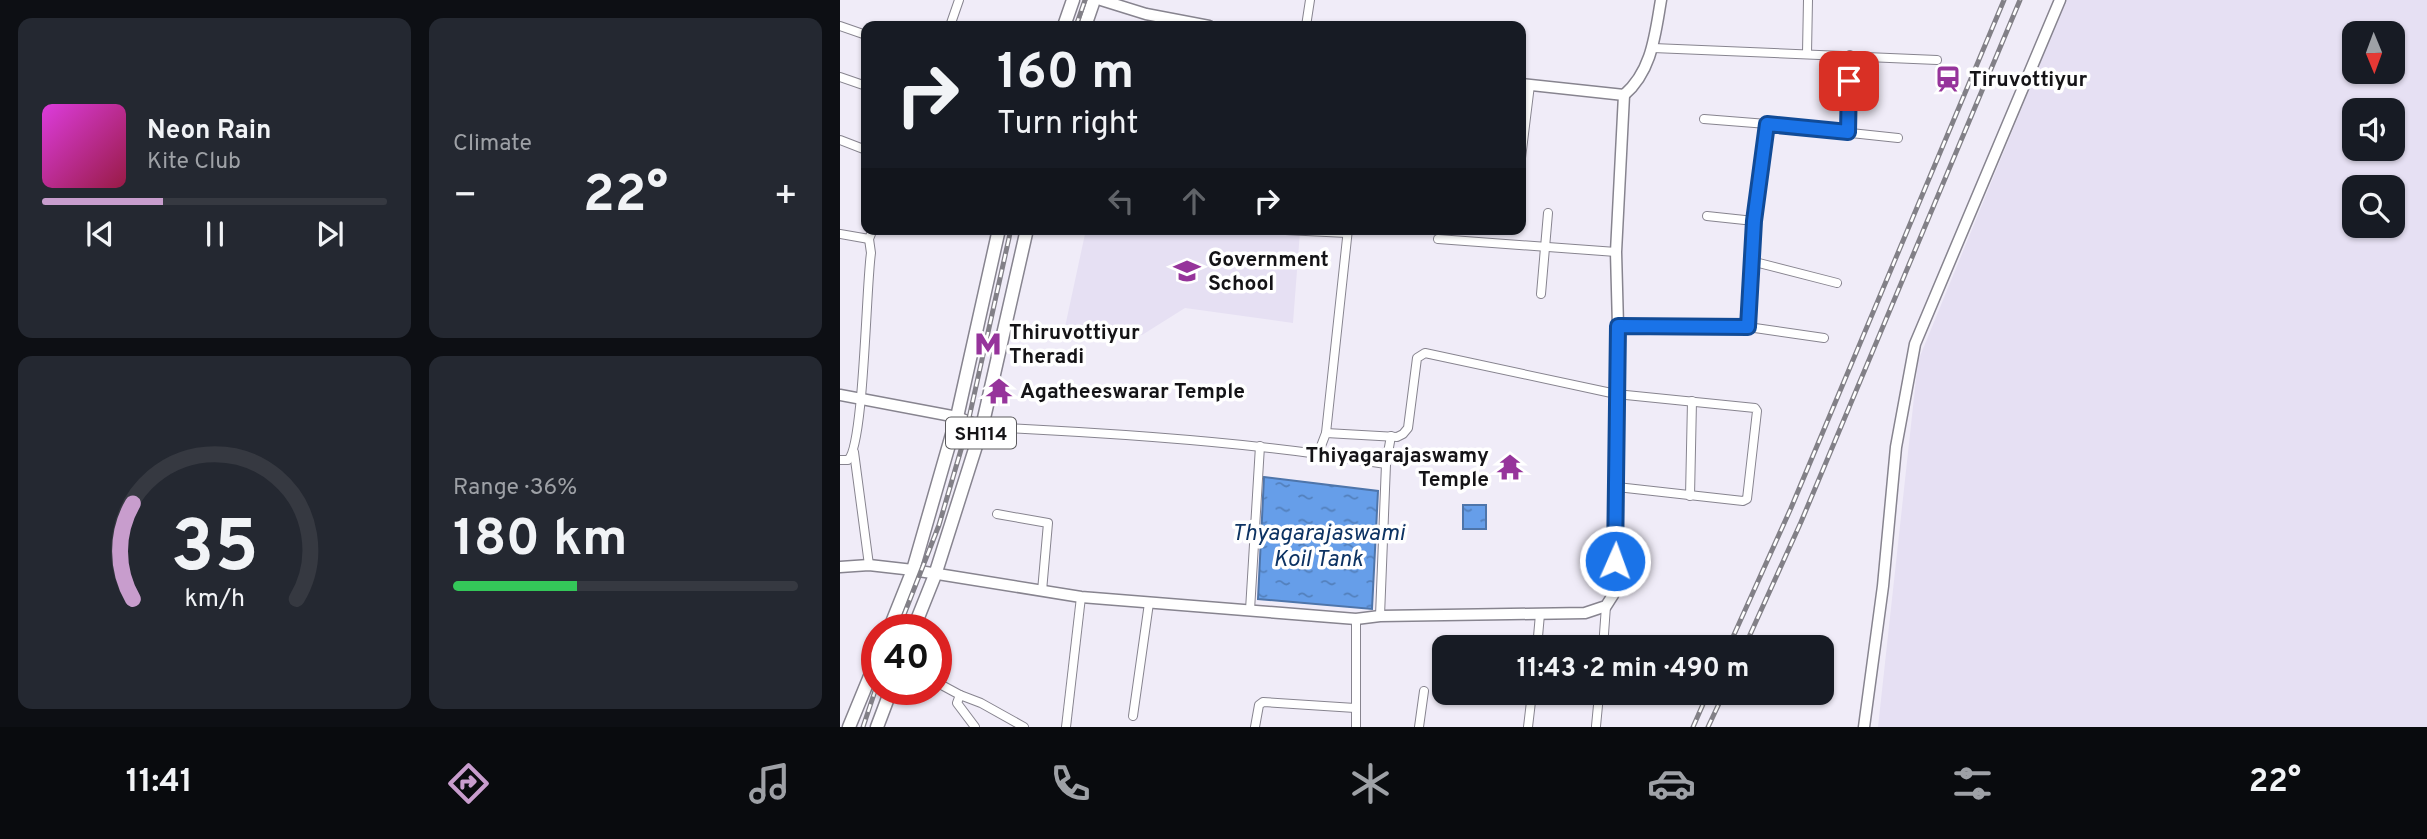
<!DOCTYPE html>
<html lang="en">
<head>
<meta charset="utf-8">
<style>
  body { margin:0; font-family:Overpass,sans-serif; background:#242831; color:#f1f3f6; height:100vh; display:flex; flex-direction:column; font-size:26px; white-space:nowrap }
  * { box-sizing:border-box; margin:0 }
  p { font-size:23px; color:#9ea1a6 }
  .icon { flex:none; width:38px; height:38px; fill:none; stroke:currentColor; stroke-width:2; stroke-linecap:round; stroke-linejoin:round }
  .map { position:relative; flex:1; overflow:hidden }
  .drawer { display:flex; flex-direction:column; gap:18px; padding:18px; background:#0d0f14; width:840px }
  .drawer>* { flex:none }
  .hud { position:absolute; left:21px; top:21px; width:665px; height:214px; border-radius:14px; box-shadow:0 2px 5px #0004; background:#171b24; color:#f1f3f6; overflow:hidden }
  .needle { width:46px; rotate:179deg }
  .controls { position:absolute; left:1502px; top:21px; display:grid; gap:14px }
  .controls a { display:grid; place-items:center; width:63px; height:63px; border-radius:14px; background:#171b24; box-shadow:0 2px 5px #0004; font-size:35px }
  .speed { position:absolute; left:21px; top:614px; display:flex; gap:14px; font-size:35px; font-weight:700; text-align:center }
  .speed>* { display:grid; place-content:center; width:91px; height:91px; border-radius:50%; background:#171b24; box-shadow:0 2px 5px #0004; line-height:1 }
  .speed .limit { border:10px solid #d22; background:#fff; color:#111 }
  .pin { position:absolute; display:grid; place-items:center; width:60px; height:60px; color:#fff; margin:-30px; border-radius:14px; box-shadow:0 4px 10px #0006 }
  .me { position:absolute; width:77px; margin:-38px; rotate:2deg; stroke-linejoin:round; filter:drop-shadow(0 0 5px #0008) }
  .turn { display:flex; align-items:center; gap:24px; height:147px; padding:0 21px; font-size:32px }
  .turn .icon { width:91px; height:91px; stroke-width:2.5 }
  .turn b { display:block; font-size:49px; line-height:60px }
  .lanes { display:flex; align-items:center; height:66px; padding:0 21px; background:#0003; justify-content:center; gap:35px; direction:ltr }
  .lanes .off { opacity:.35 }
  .big { font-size:52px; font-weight:700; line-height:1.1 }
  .drawer .widget { flex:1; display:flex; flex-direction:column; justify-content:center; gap:10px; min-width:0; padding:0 24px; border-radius:14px; background:#242831 }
  .drawer .dial { align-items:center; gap:0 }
  .dial svg { height:182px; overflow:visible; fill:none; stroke:#363941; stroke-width:7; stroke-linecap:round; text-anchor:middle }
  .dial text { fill:#f1f3f6; stroke:none }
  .song { display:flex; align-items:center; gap:21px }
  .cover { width:84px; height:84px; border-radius:10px; background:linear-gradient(135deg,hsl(300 70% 55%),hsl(340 70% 35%)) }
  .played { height:7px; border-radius:4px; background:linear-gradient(90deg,#c89dcd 35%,#363941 35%) }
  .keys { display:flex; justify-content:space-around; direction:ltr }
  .heat { display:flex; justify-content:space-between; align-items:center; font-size:38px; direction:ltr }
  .charge { height:10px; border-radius:5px; background:linear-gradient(90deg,#34c759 36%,#363941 0) }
  .drawer .tiles { flex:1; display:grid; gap:18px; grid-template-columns:repeat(2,1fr) }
  .trip { position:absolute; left:592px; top:635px; width:402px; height:70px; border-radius:14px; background:#171b24; box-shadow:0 2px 5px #0004; font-weight:700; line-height:70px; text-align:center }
  .dock { display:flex; height:112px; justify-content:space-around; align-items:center; background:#090b0e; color:#9ea1a6 }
  .dock .icon { width:49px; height:49px }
  .dock .selected { color:#c89dcd }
  .dock b { font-size:32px; color:#f1f3f6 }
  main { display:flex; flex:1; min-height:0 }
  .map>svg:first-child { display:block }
</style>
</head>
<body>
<main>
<section class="drawer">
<div class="tiles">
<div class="widget">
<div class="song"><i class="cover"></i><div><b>Neon Rain</b><p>Kite Club</p></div></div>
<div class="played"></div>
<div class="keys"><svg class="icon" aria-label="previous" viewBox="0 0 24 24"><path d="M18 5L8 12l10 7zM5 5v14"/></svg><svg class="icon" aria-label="pause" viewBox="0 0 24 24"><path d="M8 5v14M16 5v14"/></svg><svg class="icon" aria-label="next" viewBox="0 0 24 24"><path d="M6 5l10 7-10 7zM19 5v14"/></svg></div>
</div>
<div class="widget"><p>Climate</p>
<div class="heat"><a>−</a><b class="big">22°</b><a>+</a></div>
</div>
<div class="widget dial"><svg viewBox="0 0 100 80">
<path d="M14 69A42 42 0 1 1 86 69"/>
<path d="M14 69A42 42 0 0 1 14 27" stroke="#c89dcd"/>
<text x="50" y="56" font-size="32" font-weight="700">35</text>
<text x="50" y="72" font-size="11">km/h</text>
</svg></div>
<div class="widget"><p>Range · 36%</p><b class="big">180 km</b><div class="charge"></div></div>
</div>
</section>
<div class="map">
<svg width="1587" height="727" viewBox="0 0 1587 727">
  <defs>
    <pattern id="water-ripples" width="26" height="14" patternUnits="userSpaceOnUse" patternTransform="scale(1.75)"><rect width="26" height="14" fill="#669ee9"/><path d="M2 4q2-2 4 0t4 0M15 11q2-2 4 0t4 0" fill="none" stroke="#5380bc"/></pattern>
  </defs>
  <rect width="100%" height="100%" fill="#f0ecf8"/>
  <g fill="#e6e0f3" fill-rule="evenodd">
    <path d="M1226,0H1587V727H1038L1078,361ZM1514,33H1552V72H1514ZM1514,110H1552V149H1514ZM1514,187H1552V226H1514Z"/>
    <polygon points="460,232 453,323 345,308 302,335 225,327 245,234"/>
  </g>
  <g fill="url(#water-ripples)" stroke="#4e75aa" stroke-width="2">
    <polygon points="424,477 538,491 532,609 418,599"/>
    <rect x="623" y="505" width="23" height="24"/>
  </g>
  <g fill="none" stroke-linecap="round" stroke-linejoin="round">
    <g stroke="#87848f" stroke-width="10">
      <g id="street">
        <polyline points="0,26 26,35"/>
        <polyline points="110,26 119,0"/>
        <polyline points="466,26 470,0"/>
        <polyline points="813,48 1097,60"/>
        <polyline points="967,53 968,0"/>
        <polyline points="0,77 26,86"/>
        <polyline points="864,119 927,124"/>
        <polyline points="1008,132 1010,55"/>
        <polyline points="0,140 26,150"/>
        <polyline points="681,158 690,85"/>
        <polyline points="867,216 914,221"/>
        <polyline points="426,229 507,233"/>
        <polyline points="0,234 29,239"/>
        <polyline points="598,239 776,252"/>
        <polyline points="911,261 997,283"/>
        <polyline points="701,294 708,213"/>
        <polyline points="778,326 908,327 914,221 927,124 1058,138"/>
        <polyline points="908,327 984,338"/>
        <path d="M142,427C254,432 367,439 478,454L486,433L557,437L563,434L568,428L577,358L585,353L776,394L915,408L917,411L907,499L903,501L777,487"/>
        <polyline points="486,433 508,229"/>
        <polyline points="14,452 29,565"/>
        <polyline points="478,454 546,464 540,616"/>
        <path d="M0,460H8C24,446 26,286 31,253L29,239L33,229"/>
        <polyline points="546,464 551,436"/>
        <polyline points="850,496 852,401"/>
        <polyline points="157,514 208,523 202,591"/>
        <polyline points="410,610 420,446"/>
        <polyline points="697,648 700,614"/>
        <polyline points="763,648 766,606"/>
        <polyline points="96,682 120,695 117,703 135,727"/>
        <polyline points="120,695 141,703 184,727"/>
        <polyline points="293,716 309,603"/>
        <polyline points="756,726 759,695"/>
        <polyline points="226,727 241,597"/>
        <polyline points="415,727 419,705 423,702 515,708"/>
        <polyline points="516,727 516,619"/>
        <polyline points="579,727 584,691"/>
        <polyline points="688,727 692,693"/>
      </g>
    </g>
    <g stroke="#87848f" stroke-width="13">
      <g id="secondary">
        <polyline points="261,0 306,14 369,26"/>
        <path d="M681,84L784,95C812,71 815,35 821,0"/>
        <polyline points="0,395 117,417 142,427"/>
        <polyline points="0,567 29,565 73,570 241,597 516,619 540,616 745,613 766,606 773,595 775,585 778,326 776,252 784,95"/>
        <polyline points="1024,727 1043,586 1056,447 1075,344 1220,0"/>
      </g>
    </g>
    <g stroke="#87848f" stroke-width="15">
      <g id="primary">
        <polyline points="224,26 233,0"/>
        <polyline points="245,26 254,0"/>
        <polyline points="49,630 73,570 117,417 159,229"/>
        <polyline points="73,630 95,575 142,427 187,229"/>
        <polyline points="9,727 37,659"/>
        <polyline points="37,727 51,690"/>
      </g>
    </g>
    <use href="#street" stroke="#fff" stroke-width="8"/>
    <use href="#secondary" stroke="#fff" stroke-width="10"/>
    <use href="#primary" stroke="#fff" stroke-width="12"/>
    <g stroke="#828087" stroke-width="5">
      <g id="rail">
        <polyline points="236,26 245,0"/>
        <polyline points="58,630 99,525 125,436 171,229"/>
        <polyline points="888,648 951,508 1164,0"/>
        <polyline points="904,648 961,522 1180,0"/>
        <polyline points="23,727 37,685"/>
        <polyline points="853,727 868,693"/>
        <polyline points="868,727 884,693"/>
      </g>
    </g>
    <use href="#rail" stroke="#fff" stroke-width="2.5" stroke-dasharray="8" stroke-linecap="butt"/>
  </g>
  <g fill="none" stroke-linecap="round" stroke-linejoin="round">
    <g stroke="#114b97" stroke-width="18">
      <polyline id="route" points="775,561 778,326 908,327 914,221 927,124 1008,132 1009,81"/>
    </g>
    <use href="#route" stroke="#1a73e8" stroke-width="12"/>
  </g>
  <defs>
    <g id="station-bare" transform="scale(2.1)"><path d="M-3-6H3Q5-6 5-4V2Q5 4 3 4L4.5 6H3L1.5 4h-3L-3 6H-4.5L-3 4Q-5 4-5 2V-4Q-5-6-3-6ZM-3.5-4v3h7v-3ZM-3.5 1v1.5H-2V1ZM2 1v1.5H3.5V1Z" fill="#96349b" stroke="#fff" stroke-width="2.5" paint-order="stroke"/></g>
    <g id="school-bare" transform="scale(2.1)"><path d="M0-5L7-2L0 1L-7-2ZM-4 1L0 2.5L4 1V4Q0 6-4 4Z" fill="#96349b" stroke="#fff" stroke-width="2.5" paint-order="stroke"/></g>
    <g id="metro-bare" transform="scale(2.1)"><path d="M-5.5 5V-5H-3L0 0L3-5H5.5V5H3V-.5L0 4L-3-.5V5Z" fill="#96349b" stroke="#fff" stroke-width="2.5" paint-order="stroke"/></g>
    <g id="temple-bare" transform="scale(2.1)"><path d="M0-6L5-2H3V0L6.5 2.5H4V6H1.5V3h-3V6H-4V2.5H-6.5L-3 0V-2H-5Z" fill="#96349b" stroke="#fff" stroke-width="2.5" paint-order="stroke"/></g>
  </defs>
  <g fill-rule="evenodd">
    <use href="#station-bare" x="1108" y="79"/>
    <use href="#school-bare" x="347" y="271"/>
    <use href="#metro-bare" x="148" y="344"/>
    <use href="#temple-bare" x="159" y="391"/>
    <use href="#temple-bare" x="670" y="467"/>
  </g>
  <g text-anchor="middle" stroke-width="7" stroke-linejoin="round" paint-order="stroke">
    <rect fill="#fff" stroke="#5b5a5d" stroke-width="2" x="106" y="417.5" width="70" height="31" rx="5"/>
    <g font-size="19" font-weight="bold" fill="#151417">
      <text x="141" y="440">SH114</text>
    </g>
    <g font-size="21" font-weight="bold" fill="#151417" stroke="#fff" text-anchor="start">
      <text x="1129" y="86">Tiruvottiyur</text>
      <text x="368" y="266">Government<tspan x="368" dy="24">School</tspan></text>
      <text x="169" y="339">Thiruvottiyur<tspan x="169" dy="24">Theradi</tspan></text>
      <text x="180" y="398">Agatheeswarar Temple</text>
      <text x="649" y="462" text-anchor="end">Thiyagarajaswamy<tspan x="649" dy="24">Temple</tspan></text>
    </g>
    <g font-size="23" font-style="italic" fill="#0d3363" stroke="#fff">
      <text x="478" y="540">Thyagarajaswami<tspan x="478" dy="26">Koil Tank</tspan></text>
    </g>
  </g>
</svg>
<div class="controls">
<a><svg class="needle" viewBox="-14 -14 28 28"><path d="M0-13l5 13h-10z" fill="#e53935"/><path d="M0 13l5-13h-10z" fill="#9ea1a6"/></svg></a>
<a><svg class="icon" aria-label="sound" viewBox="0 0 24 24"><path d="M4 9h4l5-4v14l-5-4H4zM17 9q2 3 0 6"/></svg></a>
<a><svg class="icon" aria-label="search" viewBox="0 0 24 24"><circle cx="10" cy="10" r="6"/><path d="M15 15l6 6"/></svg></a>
</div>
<div class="speed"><div class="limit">40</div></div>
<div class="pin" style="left:1009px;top:81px;background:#d93025"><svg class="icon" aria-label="arrive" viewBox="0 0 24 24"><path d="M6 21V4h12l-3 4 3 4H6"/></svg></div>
<svg class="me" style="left:775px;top:561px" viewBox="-20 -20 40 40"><circle r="17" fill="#1a73e8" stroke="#fff" stroke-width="3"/><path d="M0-11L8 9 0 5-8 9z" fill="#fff"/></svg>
<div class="trip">11:43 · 2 min · 490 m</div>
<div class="hud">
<div class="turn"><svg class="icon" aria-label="right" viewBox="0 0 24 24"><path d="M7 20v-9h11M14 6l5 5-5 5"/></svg><div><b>160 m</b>Turn right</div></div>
<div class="lanes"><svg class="icon off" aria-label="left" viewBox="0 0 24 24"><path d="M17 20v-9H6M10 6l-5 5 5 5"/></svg><svg class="icon off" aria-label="ahead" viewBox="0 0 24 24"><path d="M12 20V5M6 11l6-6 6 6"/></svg><svg class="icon" aria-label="right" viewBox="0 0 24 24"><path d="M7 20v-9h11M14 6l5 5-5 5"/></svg></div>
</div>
</div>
</main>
<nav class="dock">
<b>11:41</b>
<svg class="icon selected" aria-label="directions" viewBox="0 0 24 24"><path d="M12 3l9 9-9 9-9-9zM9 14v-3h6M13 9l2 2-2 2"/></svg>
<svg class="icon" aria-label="music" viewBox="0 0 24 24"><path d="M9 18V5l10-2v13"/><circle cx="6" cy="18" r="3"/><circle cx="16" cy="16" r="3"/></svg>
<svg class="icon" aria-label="phone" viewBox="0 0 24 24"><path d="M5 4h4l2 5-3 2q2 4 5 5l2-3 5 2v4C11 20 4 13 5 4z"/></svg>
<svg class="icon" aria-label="climate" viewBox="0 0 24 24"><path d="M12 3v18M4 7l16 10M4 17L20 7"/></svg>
<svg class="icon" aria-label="car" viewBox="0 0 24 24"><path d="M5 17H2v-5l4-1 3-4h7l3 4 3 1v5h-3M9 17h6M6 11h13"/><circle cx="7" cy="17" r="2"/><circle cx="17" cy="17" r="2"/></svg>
<svg class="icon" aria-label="filters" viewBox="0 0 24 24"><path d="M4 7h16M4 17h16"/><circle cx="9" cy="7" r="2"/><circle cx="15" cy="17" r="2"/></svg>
<b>22°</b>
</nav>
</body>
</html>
